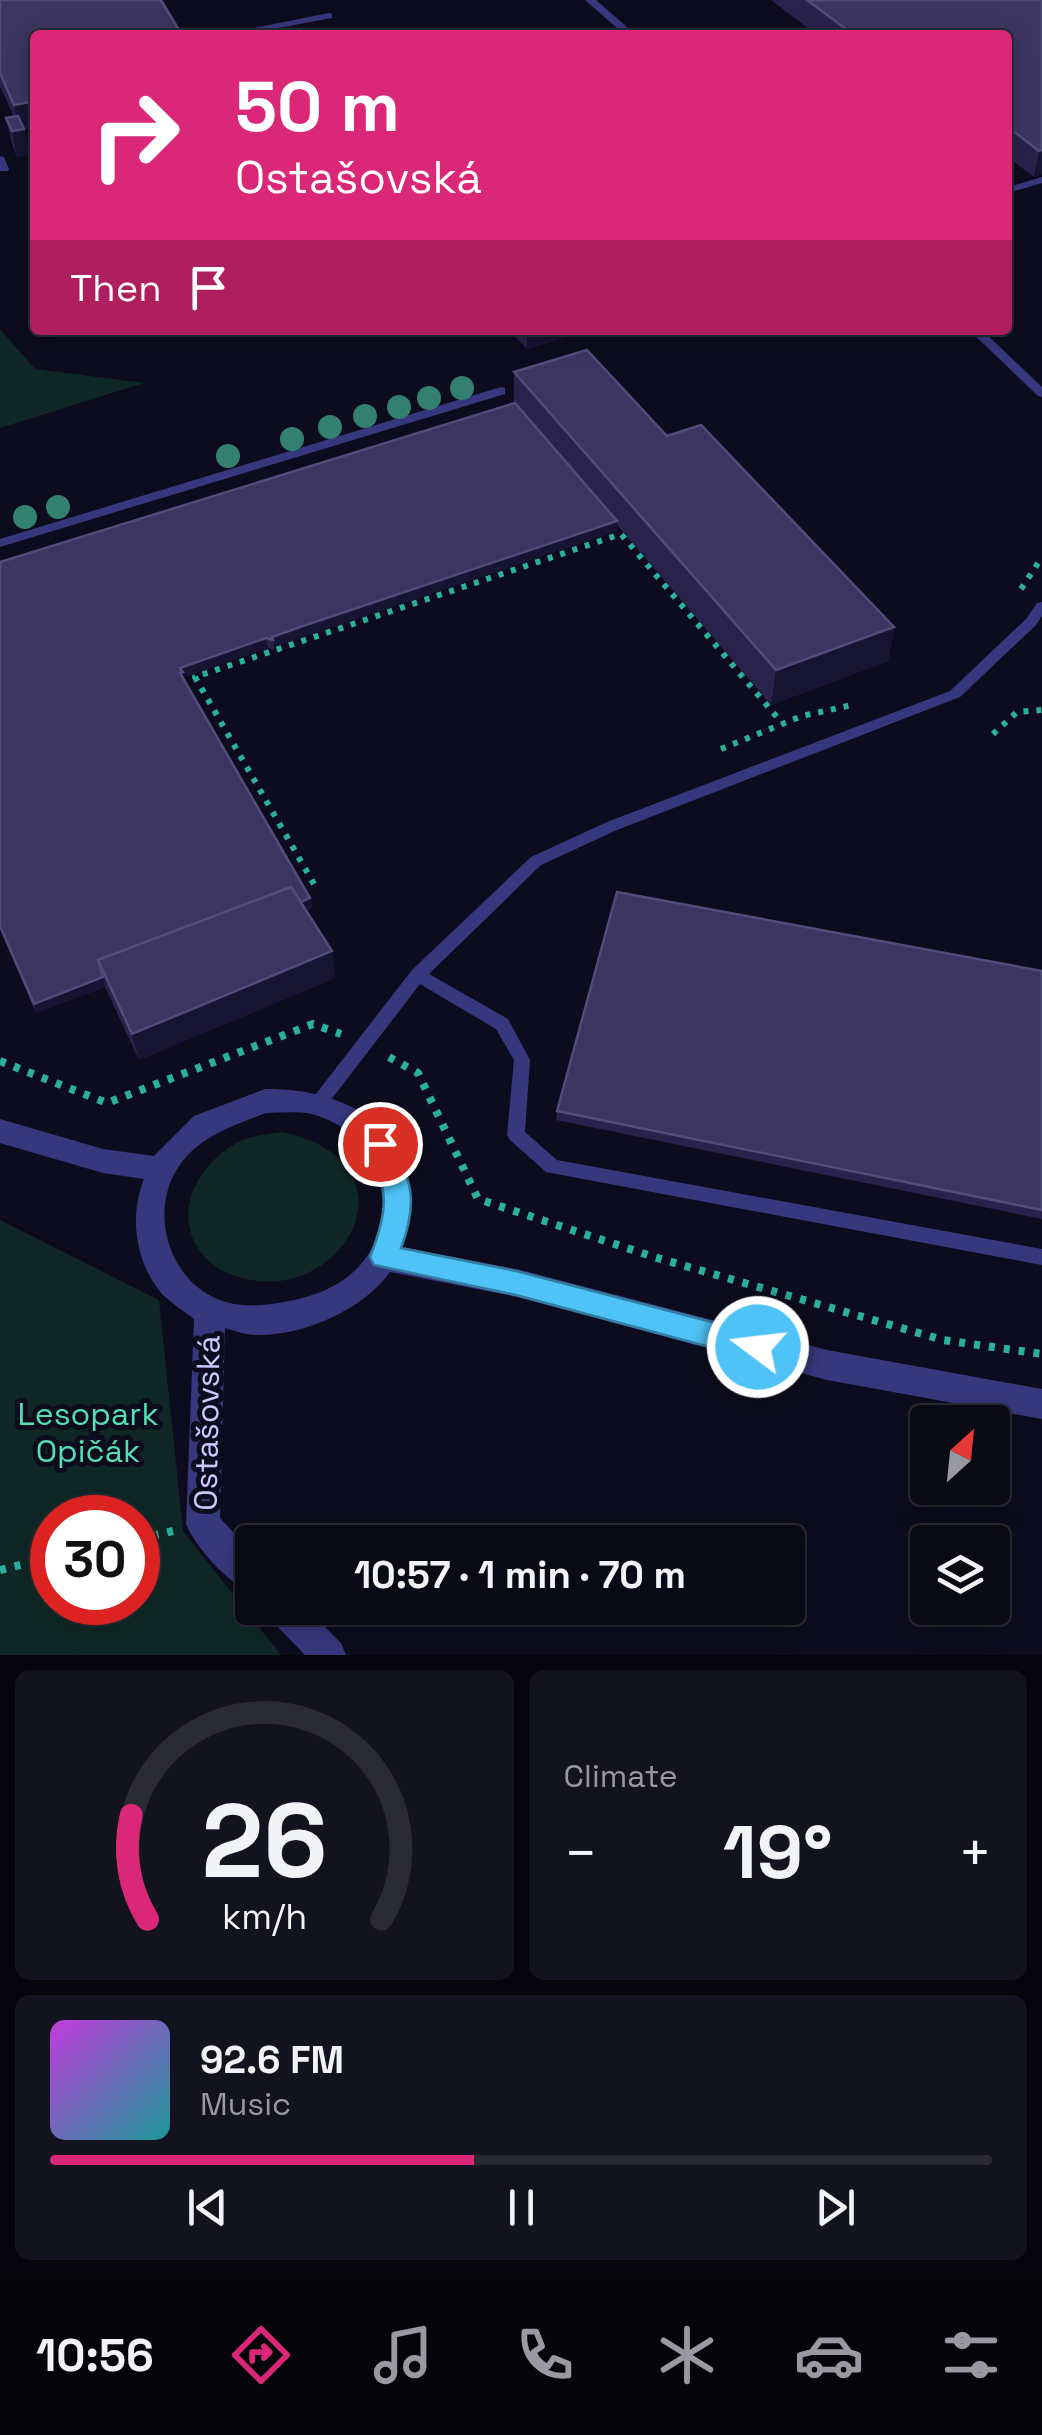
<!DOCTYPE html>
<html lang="en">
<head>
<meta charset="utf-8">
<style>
  body { margin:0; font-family:"Space Grotesk",sans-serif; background:#13121f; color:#f1f3f6; height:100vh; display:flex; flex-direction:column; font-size:38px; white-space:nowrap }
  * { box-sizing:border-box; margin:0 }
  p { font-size:32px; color:#999aa1 }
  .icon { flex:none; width:55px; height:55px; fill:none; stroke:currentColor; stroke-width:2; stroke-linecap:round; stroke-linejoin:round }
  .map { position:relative; height:1655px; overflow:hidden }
  .side { display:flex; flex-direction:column; gap:15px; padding:15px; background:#06050c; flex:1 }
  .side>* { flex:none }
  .guide { position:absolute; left:30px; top:30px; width:982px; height:305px; border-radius:10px; box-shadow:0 5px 25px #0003,0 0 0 2px #2a2a35; background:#db2777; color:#fff; overflow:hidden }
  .needle { width:65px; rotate:27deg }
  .controls { position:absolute; left:910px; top:1405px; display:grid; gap:20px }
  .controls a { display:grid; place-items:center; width:100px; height:100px; border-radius:10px; background:#0a0916; box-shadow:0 5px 25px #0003,0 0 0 2px #2a2a35; font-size:50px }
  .speed { position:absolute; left:30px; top:1495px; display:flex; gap:20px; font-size:50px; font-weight:700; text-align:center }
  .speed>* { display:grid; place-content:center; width:130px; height:130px; border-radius:50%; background:#0a0916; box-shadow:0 5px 25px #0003,0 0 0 2px #2a2a35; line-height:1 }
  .speed .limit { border:15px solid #d22; background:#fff; color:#111 }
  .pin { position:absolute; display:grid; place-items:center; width:85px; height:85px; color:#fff; margin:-42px; border:5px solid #fff; border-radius:50%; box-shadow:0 2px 10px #0007 }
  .me { position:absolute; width:110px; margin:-55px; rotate:285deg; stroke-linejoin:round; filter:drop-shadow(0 0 8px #0008) }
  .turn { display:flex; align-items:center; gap:35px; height:210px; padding:0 40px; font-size:45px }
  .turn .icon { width:130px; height:130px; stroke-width:2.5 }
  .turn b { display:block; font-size:70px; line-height:85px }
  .then { display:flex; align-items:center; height:95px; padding:0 40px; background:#0003; gap:20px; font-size:38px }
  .big { font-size:75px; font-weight:700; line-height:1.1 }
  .side .card { flex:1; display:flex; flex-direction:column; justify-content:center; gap:15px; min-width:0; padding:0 35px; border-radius:15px; background:#13121f }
  .side .dial { align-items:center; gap:0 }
  .dial svg { height:260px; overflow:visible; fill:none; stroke:#2a2a35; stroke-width:7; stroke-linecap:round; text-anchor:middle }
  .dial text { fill:#f1f3f6; stroke:none }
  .song { display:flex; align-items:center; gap:30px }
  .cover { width:120px; height:120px; border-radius:15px; background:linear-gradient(135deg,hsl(290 70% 55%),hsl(180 70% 35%)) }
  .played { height:10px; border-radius:5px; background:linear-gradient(90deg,#db2777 45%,#2a2a35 45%) }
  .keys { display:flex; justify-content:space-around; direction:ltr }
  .heat { display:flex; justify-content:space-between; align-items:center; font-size:55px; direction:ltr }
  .side .tiles { flex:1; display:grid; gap:15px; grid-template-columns:1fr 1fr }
  .card:last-child { grid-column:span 2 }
  .trip { position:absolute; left:235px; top:1525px; width:570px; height:100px; border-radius:10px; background:#0a0916; box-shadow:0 5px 25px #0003,0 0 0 2px #2a2a35; font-weight:700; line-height:100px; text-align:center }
  .tabs { display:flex; height:160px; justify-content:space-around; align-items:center; background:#040409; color:#999aa1 }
  .tabs .icon { width:70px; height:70px }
  .tabs .on { color:#db2777 }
  .tabs b { font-size:45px; color:#f1f3f6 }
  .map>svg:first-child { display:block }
</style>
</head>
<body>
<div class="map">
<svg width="1042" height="1655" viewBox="0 0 1042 1655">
  <rect width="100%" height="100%" fill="#0d0c1e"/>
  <g fill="#0f2825" fill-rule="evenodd">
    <polygon points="0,329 35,369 144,383 0,428"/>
    <path d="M283,1132C423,1163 344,1306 242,1278C228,1274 212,1267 203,1255C168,1212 201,1158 245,1139C257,1135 271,1134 283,1132Z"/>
    <path d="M0,1220L159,1300L183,1531L281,1655H0ZM52,1518H138V1602H52Z"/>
  </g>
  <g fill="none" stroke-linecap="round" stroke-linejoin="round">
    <g stroke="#2cb09e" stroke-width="6" stroke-dasharray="5 8" stroke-linecap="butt">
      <polyline points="1021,589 1042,557"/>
      <polyline points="993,734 1017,712 1042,710"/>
      <polyline points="721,749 802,716 852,705"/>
      <polyline points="314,884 195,677 621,534 782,723"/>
    </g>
    <g stroke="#2cb09e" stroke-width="8" stroke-dasharray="6 9" stroke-linecap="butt">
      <polyline points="389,1057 418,1073 478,1199 654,1257 943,1340 1042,1354"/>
      <polyline points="0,1061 107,1103 313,1024 341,1034"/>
      <polyline points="138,1539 173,1531"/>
      <polyline points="0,1570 52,1557"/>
    </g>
    <g fill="#36387d" fill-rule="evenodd">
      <polygon points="585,0 596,0 636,35 625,35"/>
      <polygon points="329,13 332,14 332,18 240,35 219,35"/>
      <polygon points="0,156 4,157 9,169 8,171 0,171"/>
      <polygon points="1042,177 1042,183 1008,193 1008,187"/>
      <polygon points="969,330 982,330 1042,387 1042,397 1038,396"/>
      <polygon points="501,387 505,388 505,394 0,547 0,539"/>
      <polygon points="1042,602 1042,616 1036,625 960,697 617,830 541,865 429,974 508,1019 530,1060 525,1132 557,1160 1042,1249 1042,1265 546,1172 510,1140 507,1135 514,1060 496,1029 420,984 324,1109 318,1111 312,1109 310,1104 312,1099 412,970 531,857 607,822 950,691 1026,619 1037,603"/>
    </g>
    <g fill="#36387d" fill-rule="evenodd">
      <path d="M265,1089C362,1088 435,1144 402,1247L517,1269L827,1350L1042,1389V1419L827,1380L517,1297L390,1272C363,1310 303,1336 256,1335C246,1335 235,1331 225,1328L220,1518L252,1552V1593C229,1584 196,1548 186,1524L194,1319C184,1311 171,1303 162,1294C135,1262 129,1216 144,1179L103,1173L0,1143V1119L103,1149L154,1156L194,1116ZM266,1113C281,1113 297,1111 312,1114C370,1129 400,1194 372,1248C354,1282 319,1296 284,1302C261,1306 239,1308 217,1299C168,1278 150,1213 177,1169C197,1137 234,1125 266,1113Z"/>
      <polygon points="266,1608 306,1608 341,1643 346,1655 305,1655 271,1620"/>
    </g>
  </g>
  <g fill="#348070">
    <circle cx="462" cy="388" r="12"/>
    <circle cx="429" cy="398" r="12"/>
    <circle cx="399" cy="407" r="12"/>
    <circle cx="365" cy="416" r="12"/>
    <circle cx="330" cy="427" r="12"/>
    <circle cx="292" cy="439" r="12"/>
    <circle cx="228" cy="456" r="12"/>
    <circle cx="58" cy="507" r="12"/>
    <circle cx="25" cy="517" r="12"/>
  </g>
  <g fill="#29234c">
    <polygon points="0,0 29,155 17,157 12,144 6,118 14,117 0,86"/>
    <polygon points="771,0 1042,0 1042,174 1034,177 1008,157 1008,35 817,35"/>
    <polygon points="509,330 590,330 527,349"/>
    <polygon points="514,372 667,436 894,627 888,661 771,705 617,525 617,531 301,637 274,647 274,650 268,648 184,677 185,682 310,898 312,908 306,910 332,951 335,978 139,1060 105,987 36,1013 0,929 0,562 514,404"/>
    <polygon points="1042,971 1042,1219 556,1120 557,1111"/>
  </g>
  <g fill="#171332">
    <polygon points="35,101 35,128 24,130 29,155 17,157 12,131 19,130 14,105"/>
    <polygon points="1042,150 1042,174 1034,177 1039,151"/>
    <polygon points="527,330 590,330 527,349"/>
    <polygon points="617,521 617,531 274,647 272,637"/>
    <polygon points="894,627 888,661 771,705 776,670"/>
    <polygon points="266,638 268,648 184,677 185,682 180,673 180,668"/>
    <polygon points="310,898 312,908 110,985"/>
    <polygon points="332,951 335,978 139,1060 132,1034"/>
    <polygon points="103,977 105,987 36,1013 34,1004"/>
  </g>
  <g fill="#3b3560" stroke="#514c79" stroke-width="2.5">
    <polygon points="0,0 161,0 182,35 35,35 35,101 14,105 0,73"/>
    <polygon points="807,0 1042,0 1042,150 1039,151 1008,127 1008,35 854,35"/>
    <polygon points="18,116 24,129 12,131 6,118"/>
    <polygon points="587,350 667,436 701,425 894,627 776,670 514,372"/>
    <polygon points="515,403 617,521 300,627 272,637 273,640 266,638 180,668 183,672 180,673 310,898 301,902 291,887 98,960 103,977 34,1004 0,926 0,562"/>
    <polygon points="291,887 332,951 132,1034 98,960"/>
    <polygon points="617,892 1042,971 1042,1210 557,1111"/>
  </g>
  <path fill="#4fc3f7" stroke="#337fa1" stroke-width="2.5" d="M380,1133L390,1136C411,1180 419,1201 401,1248L516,1271L758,1334L768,1338L772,1347L768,1356L758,1360L516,1295L374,1265L370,1257C389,1209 389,1190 367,1144L371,1136Z"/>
  <g text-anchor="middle" stroke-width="10" stroke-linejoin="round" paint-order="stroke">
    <g font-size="32" fill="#54dfb3" stroke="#0d0c1e">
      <text x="88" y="1425">Lesopark<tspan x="88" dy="37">Opičák</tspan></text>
    </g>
    <g font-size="32" fill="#cbc8ff" stroke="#0d0c1e">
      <text transform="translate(207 1423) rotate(-89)" y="11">Ostašovská</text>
    </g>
  </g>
</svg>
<div class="controls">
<a><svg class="needle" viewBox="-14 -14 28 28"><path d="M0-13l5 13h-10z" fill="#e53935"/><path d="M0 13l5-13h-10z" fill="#999aa1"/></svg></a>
<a><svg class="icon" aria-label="layers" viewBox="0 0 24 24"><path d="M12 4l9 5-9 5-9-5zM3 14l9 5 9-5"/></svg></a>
</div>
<div class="speed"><div class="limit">30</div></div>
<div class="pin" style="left:380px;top:1144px;background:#d93025"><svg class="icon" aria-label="arrive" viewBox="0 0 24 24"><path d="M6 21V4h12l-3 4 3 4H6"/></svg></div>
<svg class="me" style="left:758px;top:1347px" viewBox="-20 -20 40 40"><circle r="17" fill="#4fc3f7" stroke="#fff" stroke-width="3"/><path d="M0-11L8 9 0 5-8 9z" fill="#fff"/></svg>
<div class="trip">10:57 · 1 min · 70 m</div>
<div class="guide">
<div class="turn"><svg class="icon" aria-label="right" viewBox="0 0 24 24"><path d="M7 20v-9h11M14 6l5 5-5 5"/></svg><div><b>50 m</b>Ostašovská</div></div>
<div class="then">Then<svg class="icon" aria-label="arrive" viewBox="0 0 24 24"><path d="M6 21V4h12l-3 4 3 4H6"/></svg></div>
</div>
</div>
<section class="side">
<div class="tiles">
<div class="card dial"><svg viewBox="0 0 100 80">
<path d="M14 69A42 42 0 1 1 86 69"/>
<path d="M14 69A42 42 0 0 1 9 37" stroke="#db2777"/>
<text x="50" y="56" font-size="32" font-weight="700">26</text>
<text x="50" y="72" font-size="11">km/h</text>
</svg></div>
<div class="card"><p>Climate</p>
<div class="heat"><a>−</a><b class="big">19°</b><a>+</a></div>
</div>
<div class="card">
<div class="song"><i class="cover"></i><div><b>92.6 FM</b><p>Music</p></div></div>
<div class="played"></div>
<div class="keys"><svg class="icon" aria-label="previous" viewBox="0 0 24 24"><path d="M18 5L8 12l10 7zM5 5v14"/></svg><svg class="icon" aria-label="pause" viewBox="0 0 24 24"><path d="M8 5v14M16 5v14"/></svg><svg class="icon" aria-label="next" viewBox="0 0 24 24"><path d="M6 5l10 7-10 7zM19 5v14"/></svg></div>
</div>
</div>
</section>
<nav class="tabs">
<b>10:56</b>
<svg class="icon on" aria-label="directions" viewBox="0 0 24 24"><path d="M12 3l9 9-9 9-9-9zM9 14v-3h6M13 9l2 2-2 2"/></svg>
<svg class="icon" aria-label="music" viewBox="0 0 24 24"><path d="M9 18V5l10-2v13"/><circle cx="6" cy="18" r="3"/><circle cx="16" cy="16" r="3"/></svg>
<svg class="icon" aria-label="phone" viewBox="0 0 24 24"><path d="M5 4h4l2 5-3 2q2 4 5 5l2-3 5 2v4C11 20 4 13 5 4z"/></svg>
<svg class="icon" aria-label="climate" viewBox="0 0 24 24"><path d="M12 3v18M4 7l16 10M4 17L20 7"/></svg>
<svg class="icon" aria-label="car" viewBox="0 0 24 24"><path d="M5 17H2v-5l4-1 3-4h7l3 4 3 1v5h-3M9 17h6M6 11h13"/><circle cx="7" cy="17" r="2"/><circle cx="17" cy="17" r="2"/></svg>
<svg class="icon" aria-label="filters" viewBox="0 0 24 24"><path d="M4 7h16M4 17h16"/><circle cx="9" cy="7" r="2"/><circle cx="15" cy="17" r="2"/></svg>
</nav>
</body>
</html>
